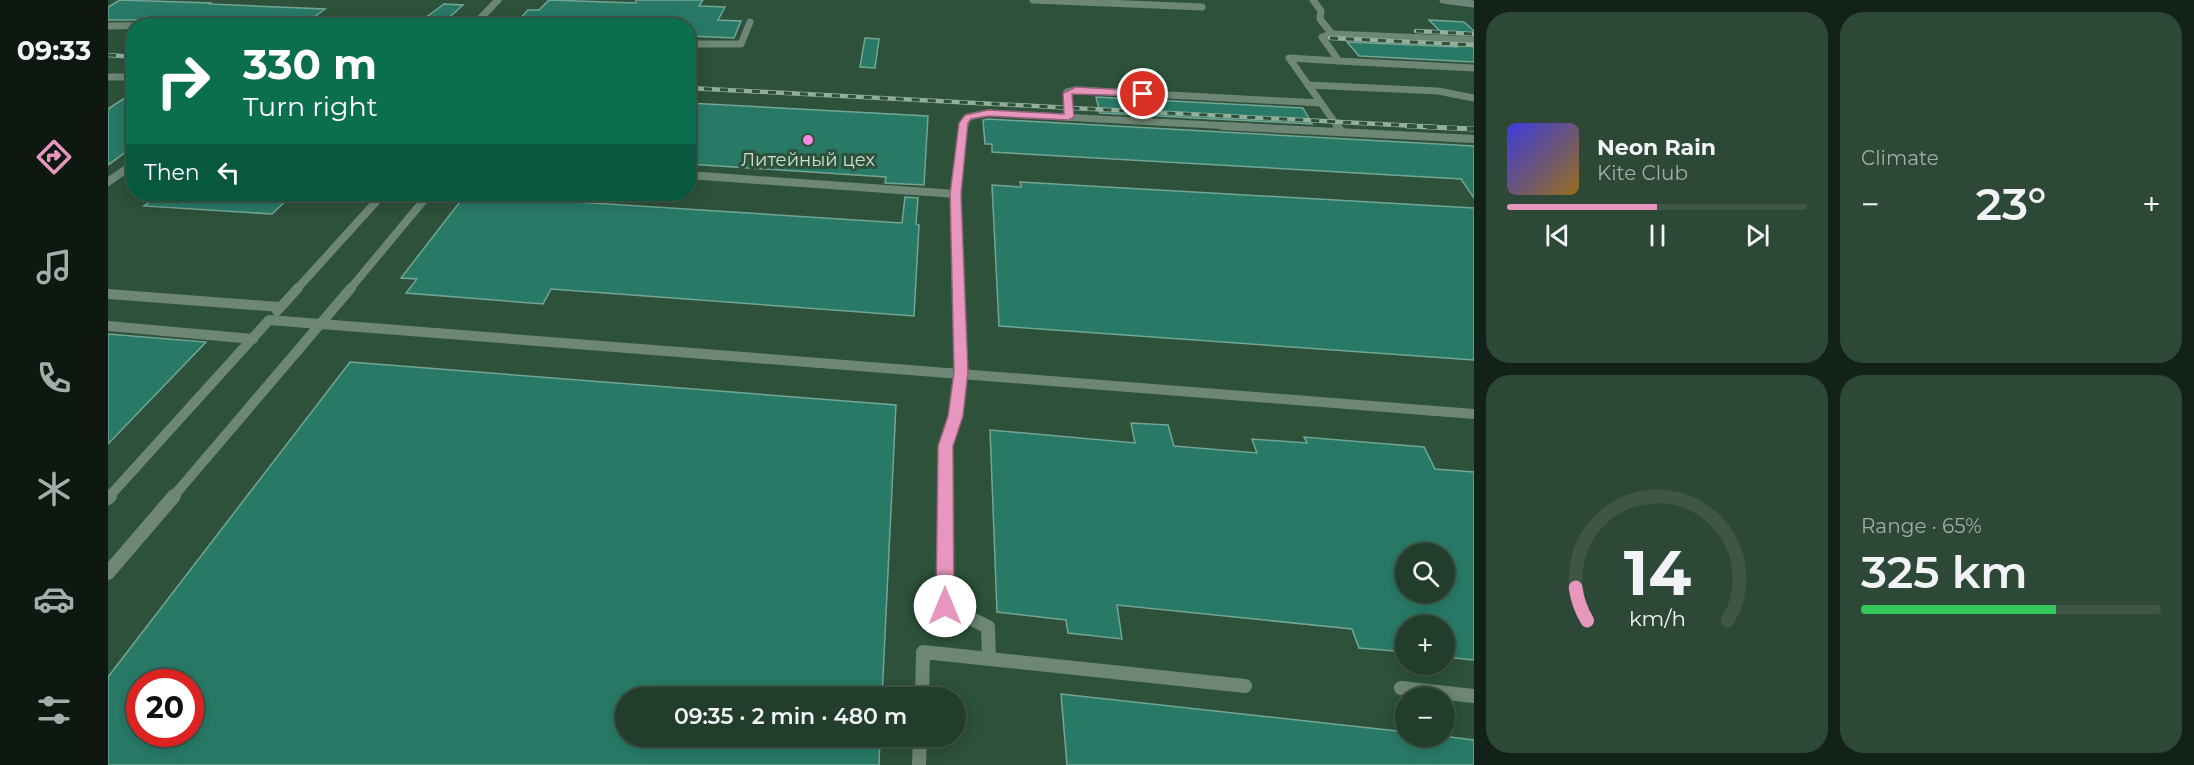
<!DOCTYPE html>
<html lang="en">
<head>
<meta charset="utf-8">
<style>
  body { margin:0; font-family:Montserrat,sans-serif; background:#2e4837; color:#f1f3f6; height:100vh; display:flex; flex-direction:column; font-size:22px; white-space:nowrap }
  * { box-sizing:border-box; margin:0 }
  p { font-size:20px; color:#a2aea9 }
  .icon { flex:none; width:33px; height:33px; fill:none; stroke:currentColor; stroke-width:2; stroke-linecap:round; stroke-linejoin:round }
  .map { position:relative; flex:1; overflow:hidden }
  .panel { display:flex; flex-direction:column; gap:12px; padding:12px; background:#132218; width:720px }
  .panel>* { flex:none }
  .hud { position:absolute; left:18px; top:18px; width:570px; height:183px; border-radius:24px; box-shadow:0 3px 15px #0003,0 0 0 2px #3f5647; background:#0b6e4f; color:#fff; overflow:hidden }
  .buttons { position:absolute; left:1287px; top:543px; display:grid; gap:12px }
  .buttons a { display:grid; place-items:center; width:60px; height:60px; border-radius:50%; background:#223d2b; box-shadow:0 3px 15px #0003,0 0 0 2px #3f5647; font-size:30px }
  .speed { position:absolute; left:18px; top:669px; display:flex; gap:12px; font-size:30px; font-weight:700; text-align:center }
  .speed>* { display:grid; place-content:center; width:78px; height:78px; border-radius:50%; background:#223d2b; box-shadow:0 3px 15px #0003,0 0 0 2px #3f5647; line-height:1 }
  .speed .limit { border:9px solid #d22; background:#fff; color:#111 }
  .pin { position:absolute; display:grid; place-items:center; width:51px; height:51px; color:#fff; margin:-26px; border:3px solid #fff; border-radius:50%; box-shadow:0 2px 6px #0007 }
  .me { position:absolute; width:66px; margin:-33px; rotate:0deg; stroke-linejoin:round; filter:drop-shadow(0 0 4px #0008) }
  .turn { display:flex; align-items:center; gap:21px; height:126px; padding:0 18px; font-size:27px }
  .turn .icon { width:78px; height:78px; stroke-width:2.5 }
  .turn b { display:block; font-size:42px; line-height:51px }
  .then { display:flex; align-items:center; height:57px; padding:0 18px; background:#0003; gap:12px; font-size:22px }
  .big { font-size:45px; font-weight:600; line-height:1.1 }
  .panel .card { flex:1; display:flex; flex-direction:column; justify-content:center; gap:9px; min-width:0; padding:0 21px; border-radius:24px; background:#2e4837 }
  .panel .dial { align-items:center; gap:0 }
  .dial svg { height:156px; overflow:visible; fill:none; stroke:#3f5647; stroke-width:7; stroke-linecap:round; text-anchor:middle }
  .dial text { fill:#f1f3f6; stroke:none }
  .song { display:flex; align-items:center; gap:18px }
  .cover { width:72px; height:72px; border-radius:9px; background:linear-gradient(135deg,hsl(240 70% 55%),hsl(40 70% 35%)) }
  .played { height:6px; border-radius:3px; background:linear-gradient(90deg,#e797bd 50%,#3f5647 50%) }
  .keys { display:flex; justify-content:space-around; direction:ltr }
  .heat { display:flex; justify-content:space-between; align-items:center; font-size:33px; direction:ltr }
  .charge { height:9px; border-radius:4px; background:linear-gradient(90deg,#34c759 65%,#3f5647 0) }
  .panel .tiles { flex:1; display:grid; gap:12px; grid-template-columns:repeat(2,1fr) }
  .trip { position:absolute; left:507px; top:687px; width:351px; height:60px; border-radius:30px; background:#223d2b; box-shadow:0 3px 15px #0003,0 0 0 2px #3f5647; font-weight:600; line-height:60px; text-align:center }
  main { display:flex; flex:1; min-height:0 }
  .menu { display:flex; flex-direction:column; width:108px; justify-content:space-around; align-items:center; background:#0e1811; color:#a2aea9 }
  .menu .icon { width:42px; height:42px }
  .menu .active { color:#e797bd }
  .menu b { font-size:27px; color:#f1f3f6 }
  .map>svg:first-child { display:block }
</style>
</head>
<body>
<main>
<nav class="menu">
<b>09:33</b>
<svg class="icon active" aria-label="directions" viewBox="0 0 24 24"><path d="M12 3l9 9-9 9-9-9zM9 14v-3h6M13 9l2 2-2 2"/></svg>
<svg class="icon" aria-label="music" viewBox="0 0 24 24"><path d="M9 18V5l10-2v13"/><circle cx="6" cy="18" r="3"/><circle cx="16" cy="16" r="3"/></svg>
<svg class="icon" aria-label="phone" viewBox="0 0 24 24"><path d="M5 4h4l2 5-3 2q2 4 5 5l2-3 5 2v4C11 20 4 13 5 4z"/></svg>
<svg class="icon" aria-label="climate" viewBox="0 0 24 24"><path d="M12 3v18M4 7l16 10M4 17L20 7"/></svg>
<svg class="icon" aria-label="car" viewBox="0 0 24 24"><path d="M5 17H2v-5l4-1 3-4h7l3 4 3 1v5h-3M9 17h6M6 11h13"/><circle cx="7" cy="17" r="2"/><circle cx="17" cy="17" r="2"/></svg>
<svg class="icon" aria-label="filters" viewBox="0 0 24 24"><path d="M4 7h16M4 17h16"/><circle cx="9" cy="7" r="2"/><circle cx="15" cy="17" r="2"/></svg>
</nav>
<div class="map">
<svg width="1366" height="765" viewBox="0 0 1366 765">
  <rect width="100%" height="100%" fill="#2d5139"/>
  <g fill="#287a67" stroke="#73a596" stroke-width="1.5" fill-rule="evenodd">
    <polygon points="12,0 104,3 102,4 217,9 197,24 37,17 32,20 0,20 0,7"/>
    <polygon points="441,0 528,3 528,0 595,0 591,6 617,7 610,20 633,21 626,38 580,36 580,26 405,26 420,10 431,10"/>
    <polygon points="336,4 355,5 333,25 309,24"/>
    <polygon points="1321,20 1356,22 1366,31 1366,34 1334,33"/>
    <polygon points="757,38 771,39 767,68 752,67"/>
    <polygon points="1239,42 1349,47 1346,45 1366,46 1366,62 1251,56"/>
    <polygon points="26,92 26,146 0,165 0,109"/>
    <polygon points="988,97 1195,108 1204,124 992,113"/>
    <polygon points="580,103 820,116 816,185 777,183 778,177 580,164"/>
    <polygon points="880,119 1366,146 1366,198 1353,179 884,152 884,144 877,144 875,120"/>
    <polygon points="912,182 1366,208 1366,360 891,326 884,185 913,187"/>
    <polygon points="52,194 185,194 164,214 36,206"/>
    <polygon points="358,194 474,194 469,202 794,223 797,197 810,198 808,224 811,225 806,316 443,289 435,304 298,293 309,279 293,278"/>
    <polygon points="0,334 98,342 0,444"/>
    <path d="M242,362L788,405L774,698H518V736H772L771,765H0V677ZM32,682H82V734H32Z"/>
    <path d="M1023,423L1060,425L1066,446L1149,453L1144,439L1199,443L1196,437L1316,447L1327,469L1366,472V660L1336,657V626H1298V652L1251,648L1244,629L1009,605L1014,639L960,633L958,620L889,612L882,430L1027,443ZM1298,554H1336V592H1298Z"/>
    <polygon points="953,694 1298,732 1298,736 1335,736 1366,740 1366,765 959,765"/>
  </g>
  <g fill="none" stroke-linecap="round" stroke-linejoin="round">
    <g stroke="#6e8675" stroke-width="7">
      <polyline points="925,0 1094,7"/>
      <polyline points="1205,0 1213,11 1212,19 1224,34"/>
      <polyline points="1335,0 1366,4"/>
      <polyline points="0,26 70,25"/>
      <polyline points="365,26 390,0"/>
      <polyline points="1366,40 1224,34 1214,37 1231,61 1366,68"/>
      <polyline points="580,44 633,44 642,22"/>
      <polyline points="0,77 26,77"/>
      <polyline points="1200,85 1330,91 1366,98"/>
      <polyline points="1213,103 1230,127"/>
      <polyline points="961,117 959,92 968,90 1213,103 1181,58 1231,61"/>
      <polyline points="856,127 860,117 880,113 1142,127"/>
    </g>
    <g stroke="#6e8675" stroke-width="8">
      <polyline points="1114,126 1366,139"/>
      <polyline points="1229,126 1234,132"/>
      <polyline points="580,175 848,194"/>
      <polyline points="0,182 24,165"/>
      <polyline points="189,289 275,194"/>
      <polyline points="242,289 321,194"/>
      <polyline points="851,289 848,194 856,126"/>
    </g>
    <g stroke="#6e8675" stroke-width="10">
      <polyline points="0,294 172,307"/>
      <polyline points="169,311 190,288"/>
      <polyline points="0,326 145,339"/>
      <polyline points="0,498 161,320 1366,414"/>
      <polyline points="64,498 243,288"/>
      <polyline points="837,498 837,446 848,416 853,372 851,288"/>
    </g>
    <g stroke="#6e8675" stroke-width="14">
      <polyline points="837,496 837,606 880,627 881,659"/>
      <polyline points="0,498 2,496"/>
      <polyline points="0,573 66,496"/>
      <polyline points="1293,688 1366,696"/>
      <polyline points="814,698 815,652 1137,686"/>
      <polyline points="811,765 812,736"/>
    </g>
    <g stroke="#94ae9c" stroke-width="4.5">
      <g id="rail-far1">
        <polyline points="1308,31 1366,34"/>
        <polyline points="1222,38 1366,45"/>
        <polyline points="0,55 26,57"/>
        <polyline points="580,88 1328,127"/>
      </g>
    </g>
    <g stroke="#94ae9c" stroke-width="5">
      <polyline id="rail" points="1299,126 1366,129"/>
    </g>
    <use href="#rail-far1" stroke="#2d5139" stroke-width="3" stroke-dasharray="8" stroke-linecap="butt"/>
    <use href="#rail" stroke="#2d5139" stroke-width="4" stroke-dasharray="10" stroke-linecap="butt"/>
  </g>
  <polygon fill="#e797bd" stroke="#96627b" stroke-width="1.5" points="968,87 1035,91 1040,94 1035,96 964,94 966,117 961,120 880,116 863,119 860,123 853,194 860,372 855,416 845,446 846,606 843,611 837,613 831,611 828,606 830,446 840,416 846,372 842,194 851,123 857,115 880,110 956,114 955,93"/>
  <circle fill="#fb87e6" stroke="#2d5139" stroke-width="2" cx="700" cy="140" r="6"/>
  <g text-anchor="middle" stroke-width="6" stroke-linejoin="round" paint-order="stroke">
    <g font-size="18" fill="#cce0d2" stroke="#2d5139">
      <text x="700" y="166">Литейный цех</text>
    </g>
  </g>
</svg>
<div class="buttons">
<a><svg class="icon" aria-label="search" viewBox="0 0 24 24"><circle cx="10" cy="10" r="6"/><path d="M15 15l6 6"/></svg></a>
<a>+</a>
<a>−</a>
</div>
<div class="speed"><div class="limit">20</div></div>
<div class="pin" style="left:1035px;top:94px;background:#d93025"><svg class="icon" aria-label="arrive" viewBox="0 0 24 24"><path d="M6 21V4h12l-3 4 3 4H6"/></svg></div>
<svg class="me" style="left:837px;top:606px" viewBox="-20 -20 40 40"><circle r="19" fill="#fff"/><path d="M0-13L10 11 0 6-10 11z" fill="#e797bd"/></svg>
<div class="trip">09:35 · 2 min · 480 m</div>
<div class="hud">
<div class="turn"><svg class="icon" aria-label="right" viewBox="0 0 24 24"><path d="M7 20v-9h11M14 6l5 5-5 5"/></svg><div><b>330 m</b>Turn right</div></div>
<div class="then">Then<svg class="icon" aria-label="left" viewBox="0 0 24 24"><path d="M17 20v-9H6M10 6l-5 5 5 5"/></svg></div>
</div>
</div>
<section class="panel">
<div class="tiles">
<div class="card">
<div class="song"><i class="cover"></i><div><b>Neon Rain</b><p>Kite Club</p></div></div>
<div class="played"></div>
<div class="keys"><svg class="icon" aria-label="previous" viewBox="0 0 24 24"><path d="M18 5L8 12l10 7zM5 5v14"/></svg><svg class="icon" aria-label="pause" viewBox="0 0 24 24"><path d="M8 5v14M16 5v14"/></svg><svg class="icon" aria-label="next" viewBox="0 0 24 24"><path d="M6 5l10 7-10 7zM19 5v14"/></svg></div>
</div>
<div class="card"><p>Climate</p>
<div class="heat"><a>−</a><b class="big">23°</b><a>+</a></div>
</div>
<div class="card dial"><svg viewBox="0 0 100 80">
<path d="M14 69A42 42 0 1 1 86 69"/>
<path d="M14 69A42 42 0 0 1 8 52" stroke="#e797bd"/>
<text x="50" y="56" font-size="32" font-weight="700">14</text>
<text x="50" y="72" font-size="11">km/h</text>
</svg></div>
<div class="card"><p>Range · 65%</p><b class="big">325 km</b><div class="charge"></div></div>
</div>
</section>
</main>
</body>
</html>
